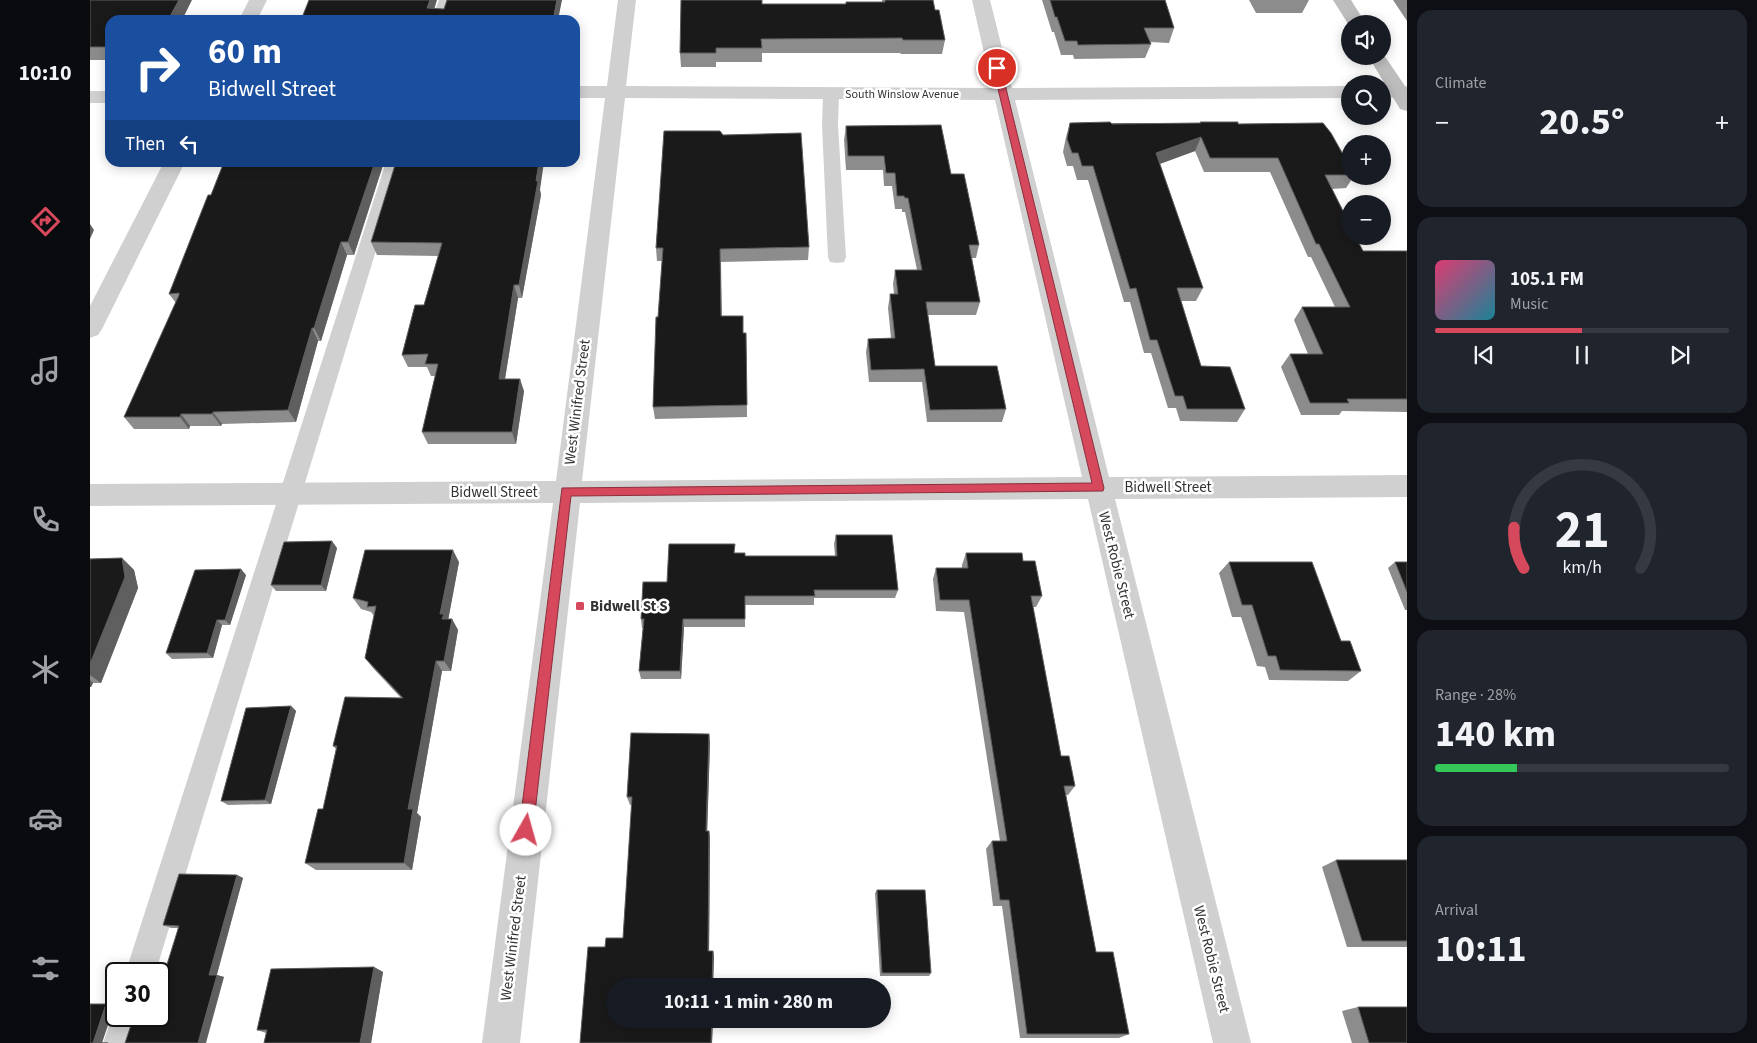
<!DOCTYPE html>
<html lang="en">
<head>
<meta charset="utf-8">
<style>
  body { margin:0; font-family:"Source Sans 3",sans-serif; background:#20242c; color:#f1f3f6; height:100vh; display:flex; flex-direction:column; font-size:19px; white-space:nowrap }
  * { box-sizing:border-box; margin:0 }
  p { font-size:16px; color:#9ea1a6 }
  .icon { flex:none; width:28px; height:28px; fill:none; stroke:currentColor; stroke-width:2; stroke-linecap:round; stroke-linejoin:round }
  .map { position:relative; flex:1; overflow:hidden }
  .drawer { display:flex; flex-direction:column; gap:10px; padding:10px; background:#0d0f14; width:350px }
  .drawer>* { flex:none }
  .guide { position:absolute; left:15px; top:15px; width:475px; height:152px; border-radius:15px; box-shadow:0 2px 12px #0003; background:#1a4fa0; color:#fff; overflow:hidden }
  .controls { position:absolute; left:1251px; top:15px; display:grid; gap:10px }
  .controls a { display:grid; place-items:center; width:50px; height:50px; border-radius:50%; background:#171b24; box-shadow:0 2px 12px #0003; font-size:25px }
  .speed { position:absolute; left:15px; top:962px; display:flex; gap:10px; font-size:25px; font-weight:700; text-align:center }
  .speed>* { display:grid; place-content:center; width:65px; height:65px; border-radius:50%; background:#171b24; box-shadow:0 2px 12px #0003; line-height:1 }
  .speed .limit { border:2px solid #111; border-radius:8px; background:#fff; color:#111 }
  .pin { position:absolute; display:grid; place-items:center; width:42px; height:42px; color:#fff; margin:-21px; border:2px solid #fff; border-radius:50%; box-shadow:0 1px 5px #0007 }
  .me { position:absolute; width:55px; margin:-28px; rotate:7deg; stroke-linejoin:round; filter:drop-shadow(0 0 4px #0008) }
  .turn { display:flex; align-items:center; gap:18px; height:105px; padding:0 20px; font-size:22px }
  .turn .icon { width:65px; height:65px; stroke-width:2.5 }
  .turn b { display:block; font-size:35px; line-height:42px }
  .then { display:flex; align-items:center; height:48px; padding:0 20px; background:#0003; gap:10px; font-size:19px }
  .big { font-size:38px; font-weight:700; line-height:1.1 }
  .drawer .tile { flex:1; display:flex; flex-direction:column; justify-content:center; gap:8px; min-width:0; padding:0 18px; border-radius:15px; background:#20242c }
  .drawer .dial { align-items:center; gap:0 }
  .dial svg { height:130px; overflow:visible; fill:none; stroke:#363941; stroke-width:7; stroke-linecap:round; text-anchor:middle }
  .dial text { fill:#f1f3f6; stroke:none }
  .song { display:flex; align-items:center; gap:15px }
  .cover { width:60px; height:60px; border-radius:8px; background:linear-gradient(135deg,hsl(340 70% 55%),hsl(190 70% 35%)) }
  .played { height:5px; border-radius:2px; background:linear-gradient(90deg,#d6485c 50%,#363941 50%) }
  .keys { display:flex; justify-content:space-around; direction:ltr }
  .heat { display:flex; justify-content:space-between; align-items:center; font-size:28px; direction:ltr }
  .charge { height:8px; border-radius:4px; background:linear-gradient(90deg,#34c759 28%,#363941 0) }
  .trip { position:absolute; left:516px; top:978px; width:285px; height:50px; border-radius:25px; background:#171b24; box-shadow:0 2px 12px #0003; font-weight:700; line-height:50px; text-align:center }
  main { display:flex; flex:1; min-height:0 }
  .menu { display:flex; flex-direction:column; width:90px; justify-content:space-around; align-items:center; background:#090b0e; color:#9ea1a6 }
  .menu .icon { width:35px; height:35px }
  .menu .current { color:#d6485c }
  .menu b { font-size:22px; color:#f1f3f6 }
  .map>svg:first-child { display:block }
</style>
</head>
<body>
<main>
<nav class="menu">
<b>10:10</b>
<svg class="icon current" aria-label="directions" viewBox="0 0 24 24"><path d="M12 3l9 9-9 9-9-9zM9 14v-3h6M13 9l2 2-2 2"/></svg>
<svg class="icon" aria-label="music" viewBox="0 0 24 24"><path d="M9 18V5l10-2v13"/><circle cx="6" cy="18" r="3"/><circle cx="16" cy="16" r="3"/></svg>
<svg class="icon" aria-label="phone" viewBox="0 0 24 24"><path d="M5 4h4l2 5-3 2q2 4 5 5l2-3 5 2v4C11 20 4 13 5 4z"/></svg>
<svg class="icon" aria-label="climate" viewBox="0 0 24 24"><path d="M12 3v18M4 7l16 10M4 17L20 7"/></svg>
<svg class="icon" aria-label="car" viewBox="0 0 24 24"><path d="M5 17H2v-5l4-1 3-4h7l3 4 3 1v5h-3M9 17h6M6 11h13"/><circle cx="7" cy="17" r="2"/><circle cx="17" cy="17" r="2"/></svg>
<svg class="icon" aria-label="filters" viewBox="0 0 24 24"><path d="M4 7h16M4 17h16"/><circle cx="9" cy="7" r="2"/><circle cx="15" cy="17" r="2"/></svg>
</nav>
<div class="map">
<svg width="1317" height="1043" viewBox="0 0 1317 1043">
  <rect width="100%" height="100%" fill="#fff"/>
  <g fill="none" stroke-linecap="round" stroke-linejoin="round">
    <g fill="#d0d0d0" fill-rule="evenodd">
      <polygon points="349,0 363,0 356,20 342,20"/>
      <polygon points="741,89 747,91 749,94 748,125 756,257 754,262 747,263 740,262 738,257 732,125 733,94 735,91"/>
      <polygon points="296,162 313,162 65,974 35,974"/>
      <polygon points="26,1006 26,1016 52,1016 43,1043 13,1043"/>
    </g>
    <g fill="#d0d0d0" fill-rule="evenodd">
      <polygon points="159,0 177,0 167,20 149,20"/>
      <path d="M528,0H546L536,86L902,88L882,0H900L922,88L1260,86V98L925,100L1019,477L1317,475V497L1025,499L1161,1043H1123L998,499L490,503L430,1043H392L463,503L0,506V484L466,481L515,98H485V86H517ZM535,98L905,100L992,477L492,481Z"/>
      <rect x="1292" y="86" width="25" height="12"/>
      <rect x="0" y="91" width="20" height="12"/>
      <polygon points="74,162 95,162 12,329 8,335 0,338 0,306"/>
    </g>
    <g fill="#bdbdbd" fill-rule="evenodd">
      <polygon points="1243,0 1261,0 1276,24 1260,24 1260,27"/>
      <polygon points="1292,52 1317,89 1317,111 1310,109 1278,56 1292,56"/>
    </g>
  </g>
  <g fill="#8c8c8c">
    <polygon points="0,0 20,20 20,60 0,60"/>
    <polygon points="792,0 843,0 845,10 855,40 852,54 811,54 810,53 672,53 672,62 626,62 626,67 591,67 590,53 672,4 755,4 792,2"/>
    <polygon points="952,0 1075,0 1084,28 1079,43 1060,42 1061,44 1055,58 984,59 983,55 971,55 964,32 962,32"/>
    <polygon points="1159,0 1219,0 1212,13 1166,13"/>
    <polygon points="1303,0 1317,0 1317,21"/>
    <polygon points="1110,122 1148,124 1260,167 1260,176 1264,176 1256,188 1242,189 1273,251 1317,251 1317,412 1252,411 1249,415 1211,415 1191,367 1200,354 1218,354 1204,320 1212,307 1245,307 1221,257 1218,257 1180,172 1114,172 1105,151 1070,164 1113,288 1106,301 1091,301 1111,366 1155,409 1147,422 1090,421 1086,408 1078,408 1061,353 1054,353 1040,302 1034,302 998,180 987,180 983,166 977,166 973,152 976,137 980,123 1110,123"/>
    <polygon points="756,126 861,174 889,245 886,258 882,258 890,302 886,315 838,315 845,366 916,409 912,422 837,422 832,382 779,382 776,352 778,339 801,338 798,308 800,294 804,294 803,284 805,270 827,270 815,212 812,212 812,209 805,209 802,186 794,186 793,170 756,170 754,140"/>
    <polygon points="294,162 264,255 257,255 231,341 228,341 206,422 132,424 131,426 100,426 99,429 44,429 34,417 86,303 79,294"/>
    <polygon points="450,190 451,195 432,298 428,298 415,379 434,391 426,444 338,444 332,432 345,376 341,376 337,367 318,367 312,355 334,305 348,256 287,255 281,242"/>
    <polygon points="719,247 718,260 631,262 632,316 653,333 656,333 657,417 565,419 563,407 572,261 567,261 566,248"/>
    <polygon points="746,535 808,590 805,598 724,598 724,605 655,605 655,627 594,627 591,679 551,679 549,671 553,628 552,628 551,619 577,582 645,553 655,556 745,556 744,544"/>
    <polygon points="247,548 236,591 186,591 181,585"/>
    <polygon points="876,553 933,561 952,596 946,607 943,607 971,756 985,786 978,795 976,795 1006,952 1039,1034 1029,1038 930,1038 912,906 903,906 896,849 902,841 910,841 874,612 846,611 843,579 846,568 872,568 872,565"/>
    <polygon points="32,558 44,570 48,588 11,683 3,683 1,687 0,687 0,559"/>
    <polygon points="369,562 358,619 362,619 368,630 361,671 352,671 327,813 331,817 322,870 226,870 215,863 233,809 246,749 243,746 311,698 283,668 275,658 284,616 281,612 271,609 263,598"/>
    <polygon points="1139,562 1251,641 1271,671 1258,681 1179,680 1175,667 1167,666 1151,617 1142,617 1129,573"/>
    <polygon points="1305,562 1317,562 1317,610 1315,610 1298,568"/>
    <polygon points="156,575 140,625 132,625 123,658 82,659 76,653"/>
    <polygon points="201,706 206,711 181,804 138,805 131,801"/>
    <polygon points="541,733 619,734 620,743 617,831 619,831 620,838 619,951 623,951 624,956 623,986 525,986 525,1019 623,1019 622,1043 490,1043 498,947 515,947 516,938 533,938 542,805 540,805 537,797"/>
    <polygon points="1246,860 1317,860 1317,947 1257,947 1232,867"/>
    <polygon points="147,875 153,878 127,975 134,977 69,1016 88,928 81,928 73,925"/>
    <polygon points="787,890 841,973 839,976 790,976 785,893"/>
    <polygon points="284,967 293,972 281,1043 174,1043 176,1033 167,1030"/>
    <polygon points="1268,1007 1317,1043 1262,1043 1252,1011"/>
  </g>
  <g fill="#5f5f5f">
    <polygon points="89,0 102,0 92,20 78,20"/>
    <polygon points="340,0 347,0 341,20 337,8"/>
    <polygon points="467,0 472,0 468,20 463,20"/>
    <polygon points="1111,137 1105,151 1061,167 1066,153"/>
    <polygon points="285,162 294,162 264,255 258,242"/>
    <polygon points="449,162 454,162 450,190 451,195 432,298 429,285"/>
    <polygon points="0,224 4,230 0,239"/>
    <polygon points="251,242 257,255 231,341 224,328"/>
    <polygon points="424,285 428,298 413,391 409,379"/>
    <polygon points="222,328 228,341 206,422 198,410"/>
    <polygon points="430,379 434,391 426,444 422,432"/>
    <polygon points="123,412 132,424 131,426 122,414"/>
    <polygon points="91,414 100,426 99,429 90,417"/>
    <polygon points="242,541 247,548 236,591 231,585"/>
    <polygon points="363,550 369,562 358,621 359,630 350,614"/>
    <polygon points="32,558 44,570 48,588 11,683 0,675 0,664"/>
    <polygon points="151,569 156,575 140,625 135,620"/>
    <polygon points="362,619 368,630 361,671 354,661"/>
    <polygon points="593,619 594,627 591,679 590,671"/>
    <polygon points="127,620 132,625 123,658 117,653"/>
    <polygon points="346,661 352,671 327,813 331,817 322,870 314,863 318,809"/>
    <polygon points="0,680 3,683 1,687 0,687"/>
    <polygon points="201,706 206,711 181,804 175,800"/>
    <polygon points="619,734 620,743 617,838 616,831"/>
    <polygon points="619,831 620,838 619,956 618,951"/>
    <polygon points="147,875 153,878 126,977 119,975"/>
    <polygon points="623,951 624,956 623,986 622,986"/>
    <polygon points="284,967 293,972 281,1043 270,1043"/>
    <polygon points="127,975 134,977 116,1043 108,1043"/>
    <polygon points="16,1004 24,1006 19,1012 22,1013 12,1043 3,1043"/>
    <polygon points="622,1019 623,1019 622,1043 621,1043"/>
  </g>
  <g fill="#1a1a1a" stroke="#5f5f5f">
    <polygon points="0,0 89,0 78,20 20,20 20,47 0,47"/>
    <polygon points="219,0 340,0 337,8 354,9 357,0 467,0 463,20 211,20"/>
    <polygon points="591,0 672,0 672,4 756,4 756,2 795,2 795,0 843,0 845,10 849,10 855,40 813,40 812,38 671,39 672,48 626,48 626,53 590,53"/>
    <polygon points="960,0 1075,0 1084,28 1054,28 1061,44 988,45 987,41 975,41 967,17 965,17"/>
    <polygon points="1020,122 1022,124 1111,123 1110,122 1148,122 1148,124 1233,123 1241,133 1260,167 1260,175 1235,175 1260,225 1260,236 1265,236 1273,251 1317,251 1317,399 1257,399 1259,403 1220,403 1200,354 1233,354 1212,307 1260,307 1229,244 1226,244 1188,158 1120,158 1111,137 1066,153 1113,288 1087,288 1111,366 1140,367 1155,409 1097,409 1093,396 1085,396 1067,340 1060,340 1046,288 1040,289 1003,166 992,166 988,153 982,153 977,139 980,123"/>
    <polygon points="851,125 861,174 874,174 889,245 879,245 890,302 836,302 845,366 907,366 916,409 840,410 834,369 781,370 778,339 805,338 800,294 808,294 805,270 832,270 818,198 815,198 814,196 807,196 805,173 796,173 794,156 758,156 756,126"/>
    <polygon points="574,131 630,131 633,135 711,133 719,247 630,249 631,316 653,316 653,333 656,333 657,405 563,407 566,317 568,317 573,248 566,248"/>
    <polygon points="134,162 285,162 258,242 251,242 224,328 222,328 198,410 123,412 122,414 91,414 90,417 34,417 89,295 89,293 79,294 118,195 121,195"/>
    <polygon points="306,162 449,162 446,181 448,181 429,285 424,285 409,379 430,379 422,432 332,432 348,364 335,364 338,354 312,355 325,305 334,305 352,243 281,242"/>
    <polygon points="746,535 802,535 808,590 724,590 725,596 655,596 655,619 593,619 590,671 549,671 554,619 551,619 553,582 577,582 579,544 645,544 644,553 655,553 655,556 747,556"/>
    <polygon points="242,541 231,585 181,585 194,542"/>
    <polygon points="275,550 363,550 350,614 354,614 352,619 362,619 354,661 346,661 318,809 323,809 314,863 215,863 228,809 233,809 247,746 243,746 255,697 313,698 275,658 286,606 277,607 278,602 263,598"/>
    <polygon points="876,553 932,553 933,561 945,561 952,596 941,596 971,756 979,756 985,786 974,786 1006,952 1023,952 1039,1034 937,1034 919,900 910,900 902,841 917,841 879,600 850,600 846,568 878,568"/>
    <polygon points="32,558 35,577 0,664 0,559"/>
    <polygon points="1139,562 1222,562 1251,641 1260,641 1271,671 1190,670 1186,656 1178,656 1162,605 1152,605"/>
    <polygon points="1305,562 1317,562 1317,592"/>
    <polygon points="151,569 135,620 127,620 117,653 76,653 105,570"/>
    <polygon points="201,706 175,800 131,801 156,708"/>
    <polygon points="541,733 619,734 616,831 619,831 618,951 623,951 622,986 525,986 525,1019 622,1019 621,1043 490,1043 498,947 515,947 516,938 533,938 542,797 537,797"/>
    <polygon points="1246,860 1317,860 1317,941 1272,941"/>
    <polygon points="89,874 147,875 119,975 127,975 108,1043 35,1043 44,1016 69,1016 69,990 89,926 73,925"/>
    <polygon points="787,890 835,890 841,973 792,973"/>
    <polygon points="284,967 270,1043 174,1043 177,1030 167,1030 181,969"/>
    <polygon points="0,1004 16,1004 3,1043 18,1043 0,1043"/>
    <rect x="19" y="1004" width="7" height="8"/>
    <polygon points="1268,1007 1317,1007 1317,1043 1279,1043"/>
  </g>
  <polygon fill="#d6485c" stroke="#8b2f3c" points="907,65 911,68 1014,488 1013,491 481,496 443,830 441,834 436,836 431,834 429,830 472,488 1002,483 903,68"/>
  <rect fill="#d6485c" stroke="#fff" stroke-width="2" x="485" y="601" width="10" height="10" rx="2.5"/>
  <g text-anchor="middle" stroke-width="5" stroke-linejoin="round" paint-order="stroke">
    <g font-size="12" fill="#333" stroke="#fff">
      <text x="812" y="98">South Winslow Avenue</text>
    </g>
    <g font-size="15" fill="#333" stroke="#fff">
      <text transform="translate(487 402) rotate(-83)" y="5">West Winifred Street</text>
      <text x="1078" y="492">Bidwell Street</text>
      <text x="404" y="497">Bidwell Street</text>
      <text transform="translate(1027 565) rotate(76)" y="5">West Robie Street</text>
      <text transform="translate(423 938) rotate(-83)" y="5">West Winifred Street</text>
      <text transform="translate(1122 959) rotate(76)" y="5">West Robie Street</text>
    </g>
    <g font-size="15" font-weight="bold" fill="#333" stroke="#fff" text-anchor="start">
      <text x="500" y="611">Bidwell St S</text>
    </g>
  </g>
</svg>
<div class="controls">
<a><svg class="icon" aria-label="sound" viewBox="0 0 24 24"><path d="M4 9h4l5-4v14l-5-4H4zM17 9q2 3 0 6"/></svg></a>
<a><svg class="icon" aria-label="search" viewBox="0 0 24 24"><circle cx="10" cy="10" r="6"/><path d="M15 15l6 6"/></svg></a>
<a>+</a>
<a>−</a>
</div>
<div class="speed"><div class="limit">30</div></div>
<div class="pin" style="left:907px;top:68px;background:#d93025"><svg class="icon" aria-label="arrive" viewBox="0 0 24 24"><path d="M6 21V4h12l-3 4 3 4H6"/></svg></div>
<svg class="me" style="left:436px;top:830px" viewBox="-20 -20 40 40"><circle r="19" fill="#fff"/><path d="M0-13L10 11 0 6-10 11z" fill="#d6485c"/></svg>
<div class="trip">10:11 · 1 min · 280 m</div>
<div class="guide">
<div class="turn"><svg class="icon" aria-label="right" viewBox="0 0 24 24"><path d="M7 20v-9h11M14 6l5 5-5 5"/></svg><div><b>60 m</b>Bidwell Street</div></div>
<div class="then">Then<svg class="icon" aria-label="left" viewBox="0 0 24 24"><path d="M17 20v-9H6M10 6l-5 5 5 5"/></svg></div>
</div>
</div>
<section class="drawer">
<div class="tile"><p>Climate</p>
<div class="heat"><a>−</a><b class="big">20.5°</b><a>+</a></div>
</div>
<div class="tile">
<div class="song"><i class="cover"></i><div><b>105.1 FM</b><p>Music</p></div></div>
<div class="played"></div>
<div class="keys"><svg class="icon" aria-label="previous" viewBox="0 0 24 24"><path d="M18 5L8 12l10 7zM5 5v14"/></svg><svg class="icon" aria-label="pause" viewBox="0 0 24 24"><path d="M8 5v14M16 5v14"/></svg><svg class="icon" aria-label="next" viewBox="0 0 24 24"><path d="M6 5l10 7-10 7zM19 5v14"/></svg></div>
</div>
<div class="tile dial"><svg viewBox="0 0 100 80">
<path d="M14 69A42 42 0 1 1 86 69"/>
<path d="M14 69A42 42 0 0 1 8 44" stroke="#d6485c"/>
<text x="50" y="56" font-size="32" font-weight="700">21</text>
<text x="50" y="72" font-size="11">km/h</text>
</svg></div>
<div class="tile"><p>Range · 28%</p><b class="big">140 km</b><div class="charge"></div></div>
<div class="tile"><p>Arrival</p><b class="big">10:11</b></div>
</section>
</main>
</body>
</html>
